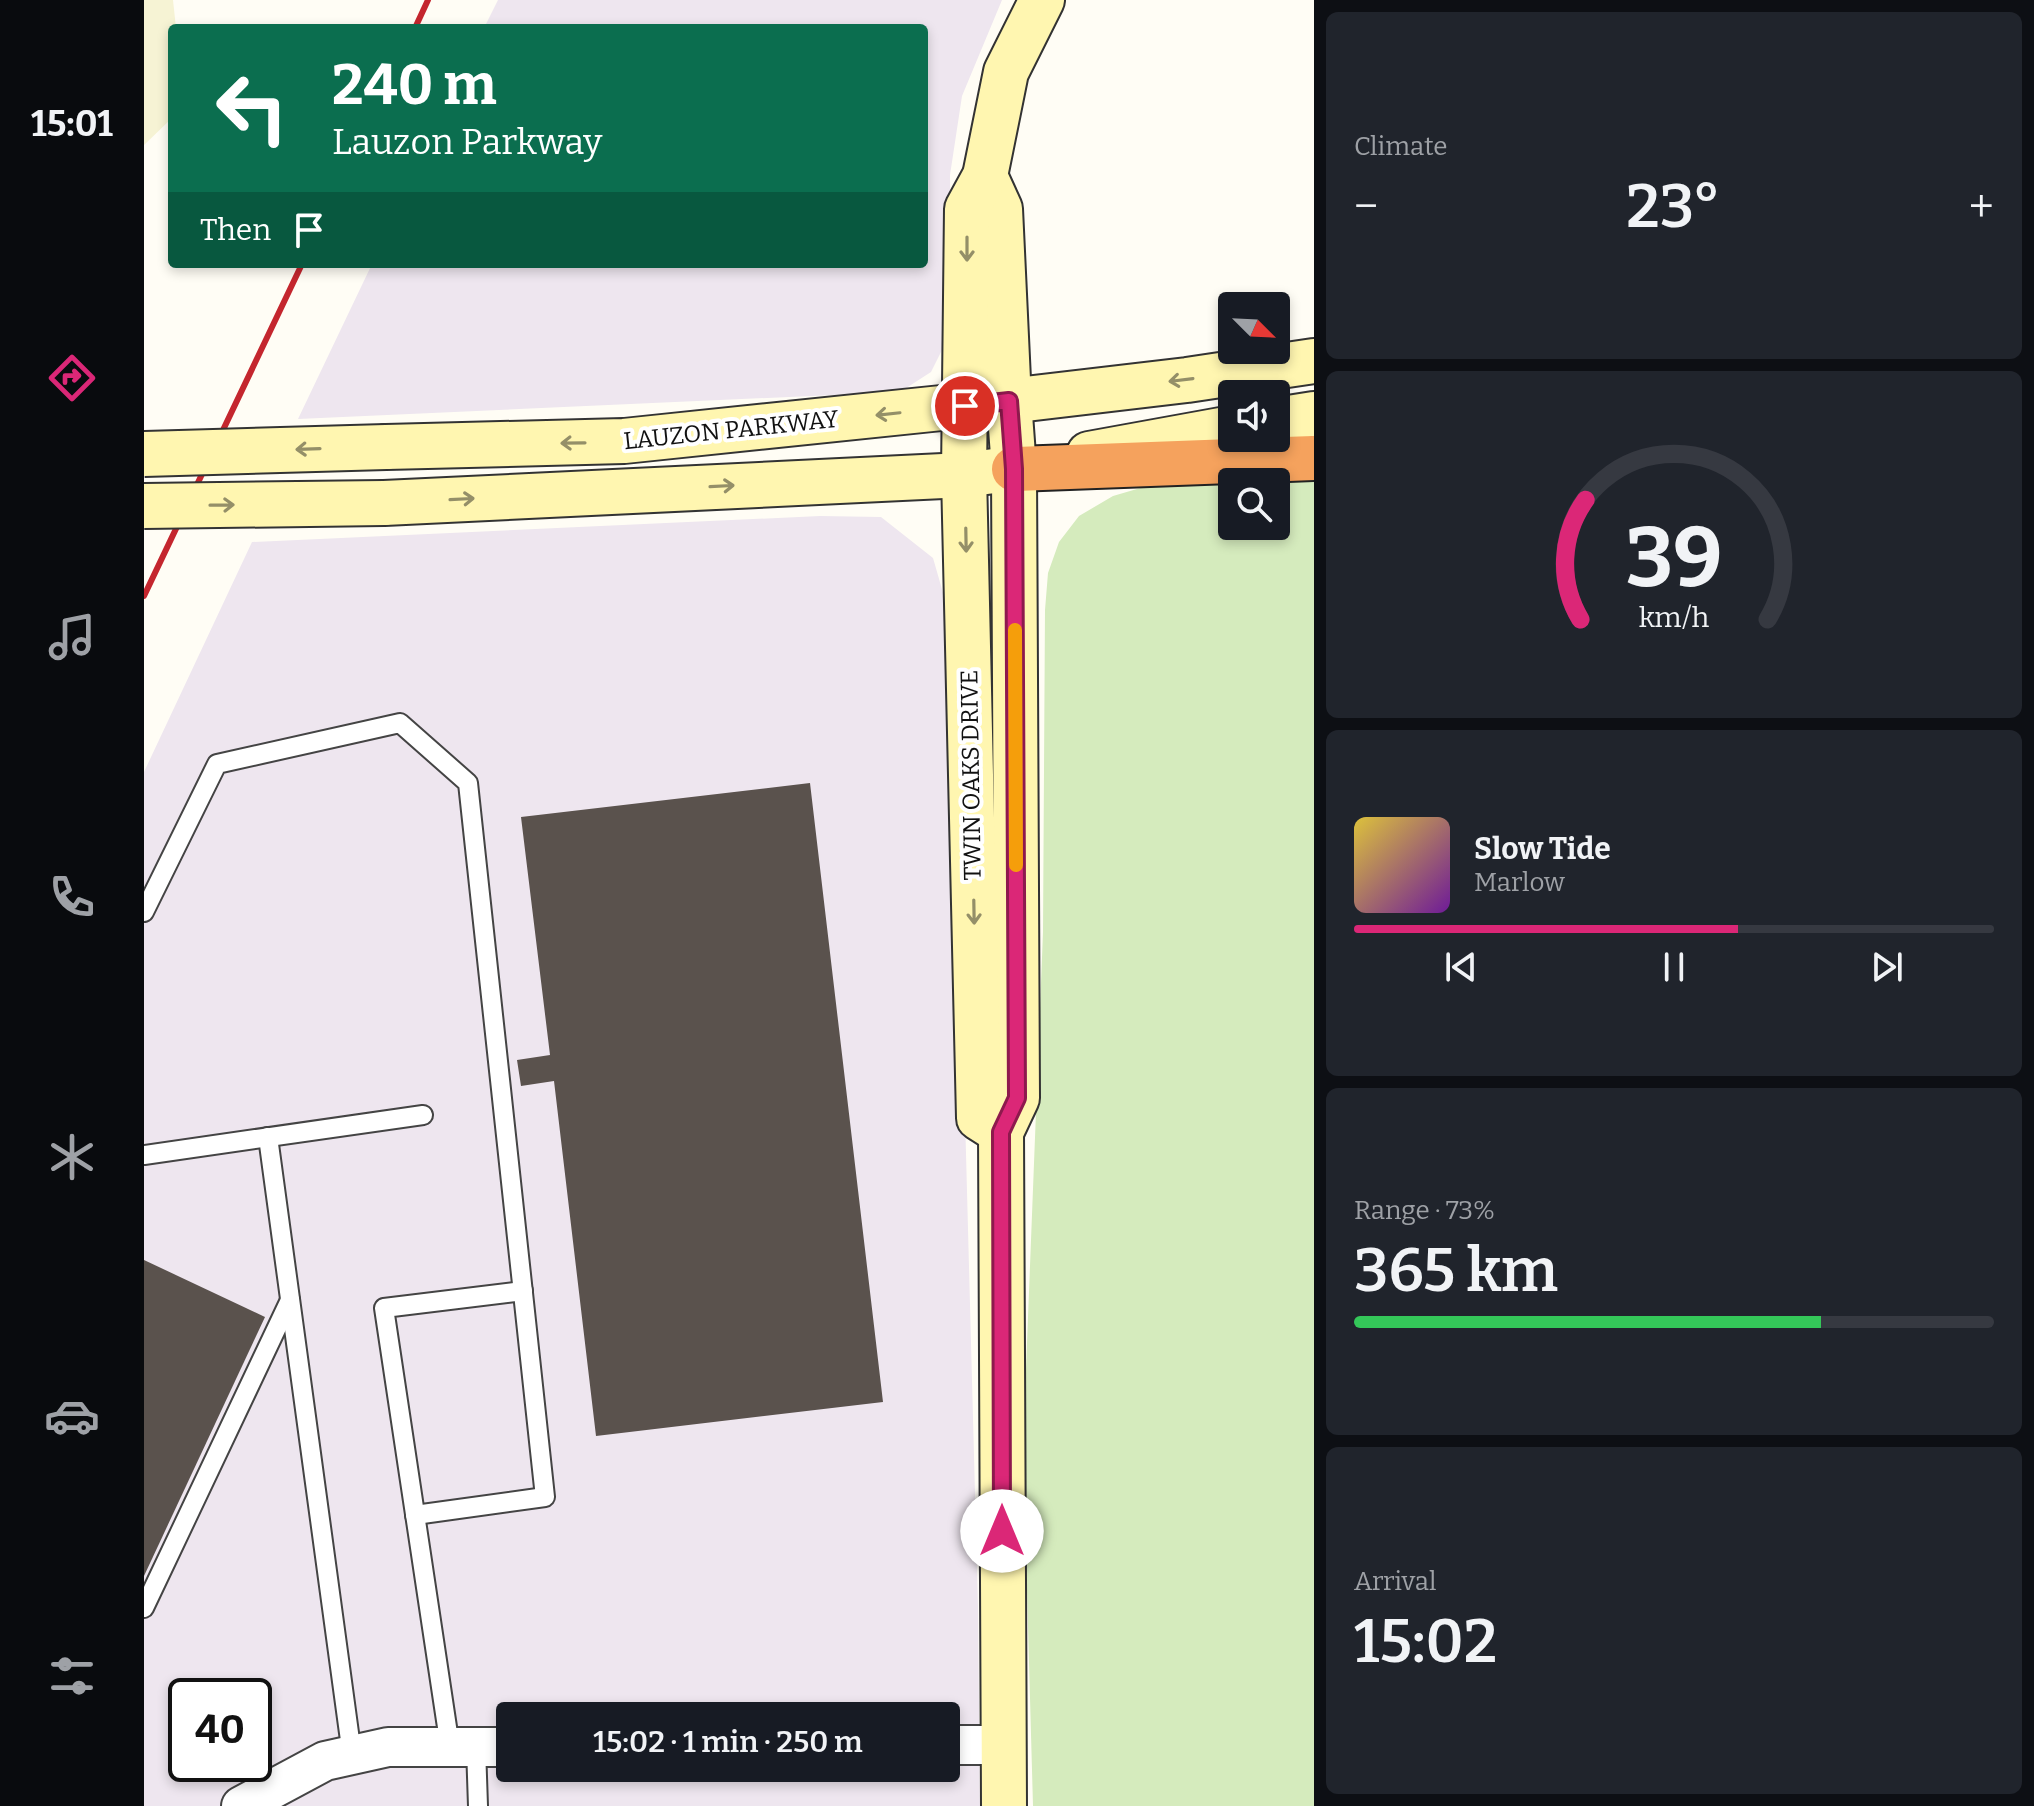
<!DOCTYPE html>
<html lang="en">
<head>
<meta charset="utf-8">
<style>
  body { margin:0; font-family:Bitter,serif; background:#20242c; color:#f1f3f6; height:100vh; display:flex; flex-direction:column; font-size:30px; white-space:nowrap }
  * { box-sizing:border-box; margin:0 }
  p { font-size:26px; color:#9ea1a6 }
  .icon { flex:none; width:44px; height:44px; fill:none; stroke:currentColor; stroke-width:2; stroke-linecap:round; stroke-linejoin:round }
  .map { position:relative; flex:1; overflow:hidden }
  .details { display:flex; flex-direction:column; gap:12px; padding:12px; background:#0d0f14; width:720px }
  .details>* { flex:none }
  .hud { position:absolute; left:24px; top:24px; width:760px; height:244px; border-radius:8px; box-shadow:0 4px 12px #0003; background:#0b6e4f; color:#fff; overflow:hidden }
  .needle { width:52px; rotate:114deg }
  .fabs { position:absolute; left:1074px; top:292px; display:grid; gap:16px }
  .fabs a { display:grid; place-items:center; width:72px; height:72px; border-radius:8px; background:#171b24; box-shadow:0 4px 12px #0003; font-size:40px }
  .speed { position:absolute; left:24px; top:1678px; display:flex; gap:16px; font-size:40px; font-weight:700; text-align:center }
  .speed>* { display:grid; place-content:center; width:104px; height:104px; border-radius:50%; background:#171b24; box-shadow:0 4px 12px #0003; line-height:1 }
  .speed .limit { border:4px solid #111; border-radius:12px; background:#fff; color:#111 }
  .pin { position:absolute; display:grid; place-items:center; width:68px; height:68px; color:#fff; margin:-34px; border:4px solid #fff; border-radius:50%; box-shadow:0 2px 8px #0007 }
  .me { position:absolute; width:88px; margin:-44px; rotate:0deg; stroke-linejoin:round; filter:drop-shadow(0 0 6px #0008) }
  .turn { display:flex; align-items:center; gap:28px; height:168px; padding:0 32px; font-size:36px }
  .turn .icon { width:104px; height:104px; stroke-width:2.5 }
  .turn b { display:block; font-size:56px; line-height:68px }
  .then { display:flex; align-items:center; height:76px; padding:0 32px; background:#0003; gap:16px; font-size:30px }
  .big { font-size:60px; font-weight:600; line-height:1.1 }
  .details .card { flex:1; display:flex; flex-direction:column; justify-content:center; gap:12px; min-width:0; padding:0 28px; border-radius:12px; background:#20242c }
  .details .dial { align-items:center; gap:0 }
  .dial svg { height:208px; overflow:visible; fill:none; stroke:#363941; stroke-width:7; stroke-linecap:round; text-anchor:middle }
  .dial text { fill:#f1f3f6; stroke:none }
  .song { display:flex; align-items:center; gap:24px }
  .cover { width:96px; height:96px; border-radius:12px; background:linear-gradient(135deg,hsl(50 70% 55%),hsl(280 70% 35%)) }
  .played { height:8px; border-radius:4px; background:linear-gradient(90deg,#db2777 60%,#363941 60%) }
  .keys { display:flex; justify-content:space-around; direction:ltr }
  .heat { display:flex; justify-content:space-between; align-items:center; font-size:44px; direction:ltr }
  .charge { height:12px; border-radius:6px; background:linear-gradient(90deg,#34c759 73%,#363941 0) }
  .trip { position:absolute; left:352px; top:1702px; width:464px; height:80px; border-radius:8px; background:#171b24; box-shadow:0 4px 12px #0003; font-weight:600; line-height:80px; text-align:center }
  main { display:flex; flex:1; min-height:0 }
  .tab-bar { display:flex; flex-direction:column; width:144px; justify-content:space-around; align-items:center; background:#090b0e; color:#9ea1a6 }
  .tab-bar .icon { width:56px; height:56px }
  .tab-bar .selected { color:#db2777 }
  .tab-bar b { font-size:36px; color:#f1f3f6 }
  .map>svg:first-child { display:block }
</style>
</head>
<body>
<main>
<nav class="tab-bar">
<b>15:01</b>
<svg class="icon selected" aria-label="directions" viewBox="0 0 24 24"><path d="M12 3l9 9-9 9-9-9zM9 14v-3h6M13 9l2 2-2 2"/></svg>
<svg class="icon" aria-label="music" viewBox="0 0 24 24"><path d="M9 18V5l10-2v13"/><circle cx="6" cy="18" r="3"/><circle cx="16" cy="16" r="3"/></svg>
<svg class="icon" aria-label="phone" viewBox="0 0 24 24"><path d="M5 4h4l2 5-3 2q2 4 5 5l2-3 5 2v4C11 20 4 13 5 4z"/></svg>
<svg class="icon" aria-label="climate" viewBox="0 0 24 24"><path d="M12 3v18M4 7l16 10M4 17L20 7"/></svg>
<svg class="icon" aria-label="car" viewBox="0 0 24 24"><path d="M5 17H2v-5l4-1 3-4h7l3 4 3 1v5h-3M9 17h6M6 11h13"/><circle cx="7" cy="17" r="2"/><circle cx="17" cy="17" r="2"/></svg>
<svg class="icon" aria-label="filters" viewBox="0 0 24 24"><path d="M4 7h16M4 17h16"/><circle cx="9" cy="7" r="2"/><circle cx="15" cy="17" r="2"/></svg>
</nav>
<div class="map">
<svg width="1170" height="1806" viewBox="0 0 1170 1806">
  <rect width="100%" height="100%" fill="#fffdf5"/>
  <g fill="#eee6ef" fill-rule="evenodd">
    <polygon points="354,0 858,0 818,96 806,175 807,332 787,372 756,392 154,419 228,264 780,264 780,28 340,28"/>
    <path d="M676,516L737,517L789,558L808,624L834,1607L836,1806H0V772L108,542ZM42,1696H110V1764H42ZM366,1716H802V1768H366Z"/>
  </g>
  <polygon fill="#f6f3d4" points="0,0 29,0 32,28 28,28 28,118 0,145"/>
  <path fill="#d5ebbd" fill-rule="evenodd" d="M1170,475V1806H889L879,1446L899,932L901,610L904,573L915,542L935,516L969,496L1010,484ZM1088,482H1132V526H1088Z"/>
  <g fill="#5a524d">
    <polygon points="666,783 739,1402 452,1436 410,1081 377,1086 373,1060 406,1055 377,817"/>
    <polygon points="0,1260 121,1317 0,1576"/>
  </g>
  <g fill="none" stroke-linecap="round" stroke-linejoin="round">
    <g stroke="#444" stroke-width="22">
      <g id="lane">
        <polyline points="0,912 73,764 256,723 324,783 401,1497 271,1515"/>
        <polyline points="124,1137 208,1755"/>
        <polyline points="0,1155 279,1115"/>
        <polyline points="0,1608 146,1300"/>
        <polyline points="306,1747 240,1308 379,1291"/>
        <polyline points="332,1747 334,1806"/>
      </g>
    </g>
    <g stroke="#444" stroke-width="42">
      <g id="street">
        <polyline points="802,1745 860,1745"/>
        <polyline points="97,1806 181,1761 244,1747 366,1747"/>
      </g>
    </g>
    <g stroke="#333" stroke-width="48">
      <g id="secondary">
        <polyline points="841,176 856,209 865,401 870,469 873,1098 857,1132 860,1806"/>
        <polyline points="1132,420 1170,414"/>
        <polyline points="242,447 480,441 865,401 1043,380 1170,361"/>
        <polyline points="945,454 1088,428"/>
        <polyline points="240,503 820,475 850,471"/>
        <polyline points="857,1132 835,1118 820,475 823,209 841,176 862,72 898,0"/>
      </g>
    </g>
    <g stroke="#222" stroke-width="48">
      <polyline id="highway" points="870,469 1170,458"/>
    </g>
    <use href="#lane" stroke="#fff" stroke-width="18"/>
    <use href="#street" stroke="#fff" stroke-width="38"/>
    <use href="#secondary" stroke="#fff6b0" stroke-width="44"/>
    <use href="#highway" stroke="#f5a25d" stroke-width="44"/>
    <g stroke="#c4262e" stroke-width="6">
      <polyline points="271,28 284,0"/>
      <polyline points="0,596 158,264"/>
    </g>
    <g stroke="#333" stroke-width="48" stroke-linecap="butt">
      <g id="secondary-bridge">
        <polyline points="0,454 242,447"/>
        <polyline points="0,506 240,503"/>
      </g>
    </g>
    <use href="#secondary-bridge" stroke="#fff6b0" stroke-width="44"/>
  </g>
  <defs><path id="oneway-shaft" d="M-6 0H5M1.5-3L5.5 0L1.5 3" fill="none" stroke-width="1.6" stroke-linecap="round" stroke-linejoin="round" transform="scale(2)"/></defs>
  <g stroke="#948f68">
    <use href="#oneway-shaft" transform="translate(823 249) rotate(90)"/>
    <use href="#oneway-shaft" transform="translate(1037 380) rotate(173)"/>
    <use href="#oneway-shaft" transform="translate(744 414) rotate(174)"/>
    <use href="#oneway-shaft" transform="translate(429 443) rotate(179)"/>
    <use href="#oneway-shaft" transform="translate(164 449) rotate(178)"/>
    <use href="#oneway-shaft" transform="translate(578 486) rotate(-3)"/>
    <use href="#oneway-shaft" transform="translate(318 499) rotate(-3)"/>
    <use href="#oneway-shaft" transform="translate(78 505) rotate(-1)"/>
    <use href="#oneway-shaft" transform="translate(822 540) rotate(89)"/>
    <use href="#oneway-shaft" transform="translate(830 912) rotate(89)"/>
  </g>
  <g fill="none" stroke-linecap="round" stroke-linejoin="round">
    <g stroke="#8e194d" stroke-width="20">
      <polyline id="route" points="821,406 865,401 870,469 873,1098 857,1132 858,1531"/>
    </g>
    <use href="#route" stroke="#db2777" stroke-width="14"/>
    <polyline stroke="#f59e0b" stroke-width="14" points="871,630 872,865"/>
  </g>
  <g text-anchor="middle" stroke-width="8" stroke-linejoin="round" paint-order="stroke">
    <g font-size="24" fill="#111" stroke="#fff">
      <text transform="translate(587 430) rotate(-6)" y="8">LAUZON PARKWAY</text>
      <text transform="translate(827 775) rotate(-91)" y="8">TWIN OAKS DRIVE</text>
    </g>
  </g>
</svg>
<div class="fabs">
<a><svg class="needle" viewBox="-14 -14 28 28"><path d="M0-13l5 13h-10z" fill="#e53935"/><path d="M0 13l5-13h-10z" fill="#9ea1a6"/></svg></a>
<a><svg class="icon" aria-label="sound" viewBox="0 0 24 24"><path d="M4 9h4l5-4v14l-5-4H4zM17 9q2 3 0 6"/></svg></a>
<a><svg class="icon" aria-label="search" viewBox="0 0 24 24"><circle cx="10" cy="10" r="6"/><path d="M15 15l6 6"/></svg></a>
</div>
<div class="speed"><div class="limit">40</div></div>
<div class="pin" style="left:821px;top:406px;background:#d93025"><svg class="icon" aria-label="arrive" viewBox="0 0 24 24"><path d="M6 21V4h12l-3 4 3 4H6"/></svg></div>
<svg class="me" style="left:858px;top:1531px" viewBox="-20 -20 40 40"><circle r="19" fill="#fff"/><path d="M0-13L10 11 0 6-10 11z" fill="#db2777"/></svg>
<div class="trip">15:02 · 1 min · 250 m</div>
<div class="hud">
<div class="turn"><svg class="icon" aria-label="left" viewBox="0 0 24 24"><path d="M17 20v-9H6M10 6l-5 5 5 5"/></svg><div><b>240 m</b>Lauzon Parkway</div></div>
<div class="then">Then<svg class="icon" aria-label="arrive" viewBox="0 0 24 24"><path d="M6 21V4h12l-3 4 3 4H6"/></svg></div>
</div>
</div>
<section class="details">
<div class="card"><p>Climate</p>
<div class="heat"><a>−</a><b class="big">23°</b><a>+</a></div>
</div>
<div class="card dial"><svg viewBox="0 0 100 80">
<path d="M14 69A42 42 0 1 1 86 69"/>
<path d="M14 69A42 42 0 0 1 16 23" stroke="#db2777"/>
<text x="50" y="56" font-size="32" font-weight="700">39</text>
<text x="50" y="72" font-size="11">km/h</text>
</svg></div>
<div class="card">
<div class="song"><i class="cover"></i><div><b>Slow Tide</b><p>Marlow</p></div></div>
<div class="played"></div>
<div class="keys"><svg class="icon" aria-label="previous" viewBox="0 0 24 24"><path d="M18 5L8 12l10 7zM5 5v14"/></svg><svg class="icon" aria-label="pause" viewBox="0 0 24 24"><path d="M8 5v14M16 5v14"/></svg><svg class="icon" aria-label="next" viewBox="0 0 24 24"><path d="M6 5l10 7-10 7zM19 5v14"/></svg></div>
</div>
<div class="card"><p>Range · 73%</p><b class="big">365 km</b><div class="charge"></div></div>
<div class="card"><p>Arrival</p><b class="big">15:02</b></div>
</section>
</main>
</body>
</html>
